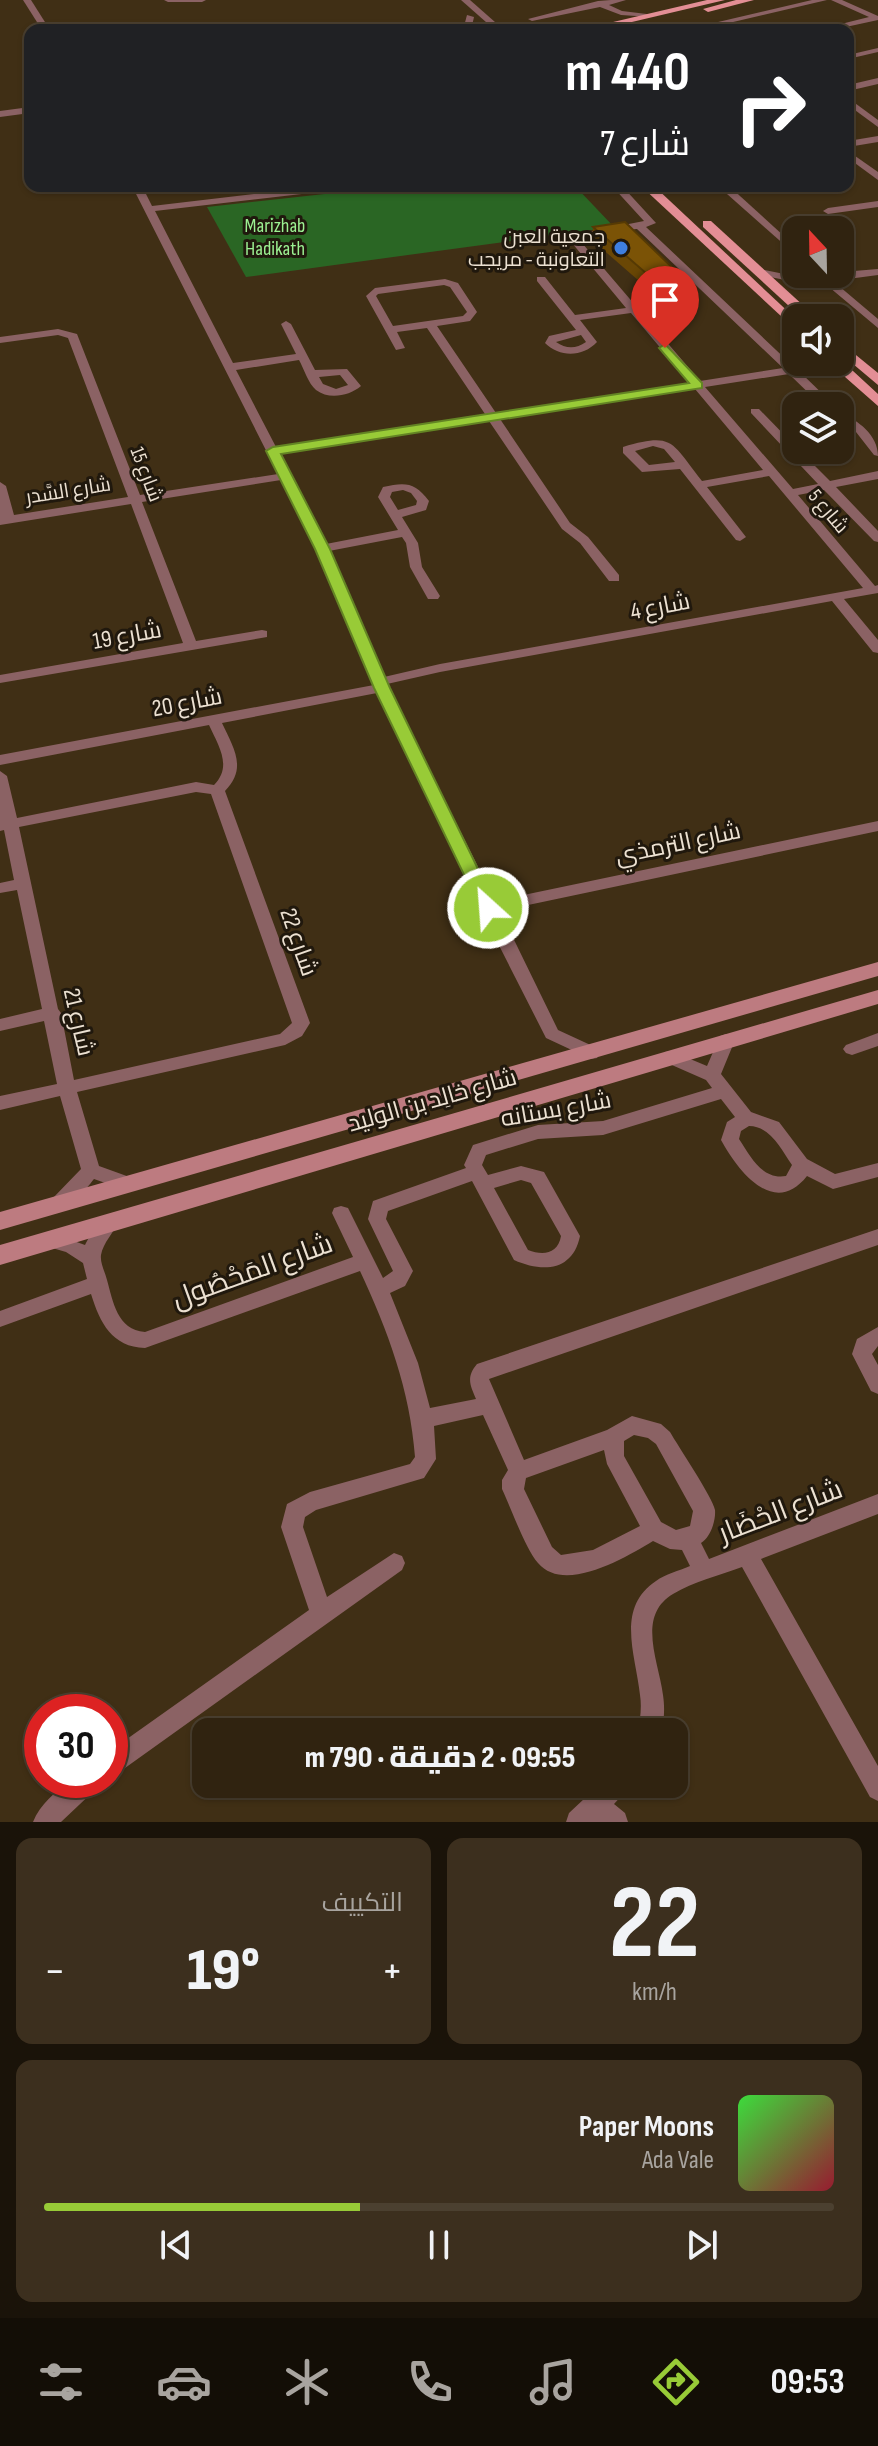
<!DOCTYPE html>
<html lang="ar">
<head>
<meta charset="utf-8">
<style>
  body { margin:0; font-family:"Sofia Sans Condensed",Cairo,sans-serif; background:#3c2f1e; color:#f1f3f6; direction:rtl; height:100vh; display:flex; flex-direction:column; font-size:30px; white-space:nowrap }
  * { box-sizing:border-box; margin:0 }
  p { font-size:26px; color:#a8a49f }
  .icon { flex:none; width:44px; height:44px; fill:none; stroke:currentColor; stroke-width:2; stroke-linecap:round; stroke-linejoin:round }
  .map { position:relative; height:1822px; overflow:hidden; direction:ltr }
  .side { display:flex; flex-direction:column; gap:16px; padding:16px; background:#1a1309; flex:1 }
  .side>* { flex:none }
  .top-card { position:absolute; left:24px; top:24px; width:830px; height:168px; border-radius:16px; box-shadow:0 2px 6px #0004,0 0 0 2px #4b4030; direction:rtl; background:#202124; color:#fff; overflow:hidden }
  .needle { width:52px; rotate:338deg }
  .fabs { position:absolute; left:782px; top:216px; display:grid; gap:16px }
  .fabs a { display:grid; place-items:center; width:72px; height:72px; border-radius:16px; background:#302310; box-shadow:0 2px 6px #0004,0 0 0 2px #4b4030; font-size:40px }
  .speed { position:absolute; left:24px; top:1694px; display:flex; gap:16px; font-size:40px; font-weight:700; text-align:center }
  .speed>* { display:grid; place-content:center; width:104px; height:104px; border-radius:50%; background:#302310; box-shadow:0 2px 6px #0004,0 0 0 2px #4b4030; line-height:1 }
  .speed .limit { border:12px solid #d22; background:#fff; color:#111 }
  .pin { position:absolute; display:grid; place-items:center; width:68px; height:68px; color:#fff; margin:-82px -34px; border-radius:50% 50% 50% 0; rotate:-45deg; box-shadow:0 0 8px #0007 }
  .pin .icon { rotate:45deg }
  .me { position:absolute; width:88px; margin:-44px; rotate:334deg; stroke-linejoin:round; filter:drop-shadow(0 0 6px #0008) }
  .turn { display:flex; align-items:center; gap:28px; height:168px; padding:0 32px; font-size:36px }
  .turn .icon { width:104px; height:104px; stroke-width:2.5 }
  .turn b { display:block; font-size:56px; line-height:68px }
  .big { font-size:60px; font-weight:800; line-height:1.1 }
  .side .widget { flex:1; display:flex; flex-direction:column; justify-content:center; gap:12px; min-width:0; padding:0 28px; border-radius:16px; background:#3c2f1e }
  .side .dial { align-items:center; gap:0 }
  .dial b { font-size:104px; line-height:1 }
  .song { display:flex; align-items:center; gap:24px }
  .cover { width:96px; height:96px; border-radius:12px; background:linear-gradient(135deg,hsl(120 70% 55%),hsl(350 70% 35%)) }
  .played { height:8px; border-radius:4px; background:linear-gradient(90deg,#98cb37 40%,#4b4030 40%) }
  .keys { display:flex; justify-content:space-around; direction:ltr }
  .heat { display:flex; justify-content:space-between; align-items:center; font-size:44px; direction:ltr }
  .side .tiles { flex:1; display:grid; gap:16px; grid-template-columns:1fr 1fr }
  .widget:last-child { grid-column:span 2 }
  .trip { position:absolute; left:192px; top:1718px; width:496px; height:80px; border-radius:16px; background:#302310; box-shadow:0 2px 6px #0004,0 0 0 2px #4b4030; font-weight:800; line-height:80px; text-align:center; direction:rtl }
  .tabs { display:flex; height:128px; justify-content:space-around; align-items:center; background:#130e06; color:#a8a49f }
  .tabs .icon { width:56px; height:56px }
  .tabs .selected { color:#98cb37 }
  .tabs b { font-size:36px; color:#f1f3f6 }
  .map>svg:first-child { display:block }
</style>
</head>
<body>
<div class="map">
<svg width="878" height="1822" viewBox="0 0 878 1822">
  <rect width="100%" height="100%" fill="#402f15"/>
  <polygon fill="#2a6624" points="397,186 575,186 614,227 246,277 207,207"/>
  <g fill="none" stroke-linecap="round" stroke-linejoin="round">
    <g fill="#8b6264" fill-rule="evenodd">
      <polygon points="23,0 31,0 50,30 42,30"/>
      <polygon points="164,0 206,0 202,2 168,2"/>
      <polygon points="461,0 470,0 504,30 495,30"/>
      <polygon points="611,0 626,0 609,5 622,11 655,15 651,17 621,15 600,7 532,21 528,19 598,1"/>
      <polygon points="812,0 827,0 699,30 684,30"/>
      <polygon points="831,0 842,0 878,16 878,20 832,30 817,30 869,17"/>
      <polygon points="467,15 474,17 471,30 463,30"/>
      <polygon points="878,48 878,52 848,59 848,55"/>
      <polygon points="878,78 878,84 848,91 848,85"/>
      <polygon points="848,98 878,120 878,127 848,105"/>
      <polygon points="30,107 30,113 0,117 0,111"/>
      <polygon points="878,136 878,142 848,147 848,141"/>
      <polygon points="848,151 878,172 878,180 848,158"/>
      <path d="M132,186H142L152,206L321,186H350L345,189L155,211L233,363L296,354L281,324L286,321L291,324L315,370L347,369L361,386C349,396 329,400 316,390C308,383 304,369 299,360L236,370L276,447L485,414L427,328L397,332L405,348L396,350L366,296L375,288L445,279L458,283L477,312L470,321L437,326L496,413L690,383L631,313L580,320L597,342C583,357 560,358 545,343L549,336L576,330L537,281V277H545L575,315L626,308L572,243L578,234L644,221L612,186H622L656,223L646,227L794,367L812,364L851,371L853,373L847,376L812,370L800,372L835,406H822L789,374L705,387L793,489L818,484L751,413V409H759L796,447V450H799L830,481L878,471V479L836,487L878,531V542L874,541L824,490L798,495L875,586L878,585V593L844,599L878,640V653L873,652L832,601L440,672L387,684L495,901L878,821V831L500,911L558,1030L597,1048L600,1053L597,1058L591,1059L546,1038L480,908L377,693L222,723C233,747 248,768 225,791L310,1023L302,1036L285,1045L77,1092L99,1166L135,1179L137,1184L135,1189L128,1191L94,1179C84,1191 69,1215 52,1209L50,1204L52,1199L81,1169L60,1096L0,1110V1096L57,1084L44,1021L0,1031V1019L42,1009L17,890L0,893V883L14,880L4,830L0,831V771L7,776L17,818L196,782L214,785C233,766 218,745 209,725L0,765V755L374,685L316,549L281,480L142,502L196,641L262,630L267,631V637L0,683V675L183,643L131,504L0,525V482L6,486L14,515L128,497L68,338L58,335L0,343V337L58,329L77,334L140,495L278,474ZM636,229H637L783,368L700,381L582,243L585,238ZM444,285L450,287L467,312L463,316L393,326L376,296L378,294ZM581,335L586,342C576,349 566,349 556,342ZM340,375L348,385L336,389L323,384L319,377ZM695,389L763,470L702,481C671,442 674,432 623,447V453L642,472L680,469L736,540L740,541L746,537L707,487L769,476L863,588L440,664L384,677L329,551L402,537L406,543L410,567L428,599H438L440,596L422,567L418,543L402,517L426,510L429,501C415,482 405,482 383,487L378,497L398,530L326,544L279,454L489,421L562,529L580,543L609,581H619V575L588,537L570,523L500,419ZM653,446L664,449L675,462L649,465L635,451ZM403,490L411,493L417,501L416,505L398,510L390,497L392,492ZM196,792L211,794L292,1023L280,1034L74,1080L61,1013L58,1009L19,827Z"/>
      <polygon points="718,186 729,186 796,247 796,255"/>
      <polygon points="878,201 878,207 828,214 823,211 828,208"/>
      <polygon points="760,269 804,278 818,274 878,269 878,275 833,281 878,319 878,328 823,282 804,284 756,274 756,270"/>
      <path d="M840,413C858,420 878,435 878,456L874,455L856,432L840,421Z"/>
      <polygon points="878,1033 878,1046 852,1055 846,1053 843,1049 846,1045"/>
      <path d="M726,1034L732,1036L735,1040L721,1074L751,1112L779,1122L807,1159L835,1174L878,1163V1177L833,1189L807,1176C774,1218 738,1171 721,1140L727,1122L735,1117L721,1099L603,1135L538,1139L486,1155L482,1165L488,1175L521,1166L544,1172L580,1236C573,1271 543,1273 514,1260L472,1181L388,1211L386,1219L413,1271L405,1286L390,1293L418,1363L430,1408L476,1399C470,1385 466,1377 477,1364L878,1229V1245L489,1379L524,1460L607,1430L632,1416L661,1424L670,1432C678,1446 713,1498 715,1510C716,1521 710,1538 701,1543L709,1559L878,1494V1514L761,1559L878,1766V1801L870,1797L742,1567C720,1575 693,1582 673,1594C636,1616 659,1662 663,1695C665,1708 664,1719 662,1732H638C640,1719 642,1708 640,1695C636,1656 615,1608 656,1581C665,1574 679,1571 690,1566L682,1550L670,1549L653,1541C625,1558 564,1594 538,1563C525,1548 511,1508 502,1489V1480L508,1470L483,1415L434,1426L436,1459L424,1478L316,1510L305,1517L303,1527L327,1597L394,1553L402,1556L405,1563L402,1570L118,1773L110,1777V1751L309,1610L281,1527L287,1504L310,1492L410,1464L415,1457C410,1390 388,1331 360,1271L145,1348C112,1347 100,1323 91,1294L0,1327V1311L87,1279L83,1263L66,1252L42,1245L40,1240L42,1235L49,1232L85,1245C92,1232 100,1210 117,1216L119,1221C114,1232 103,1243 101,1255C100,1263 105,1272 107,1280C113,1301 117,1330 145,1332L353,1257L332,1213L334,1208L341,1206L348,1208L383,1278L393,1271L368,1219L373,1201L466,1168L464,1165L473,1145L538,1125L603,1121L712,1088L706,1080L665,1062L662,1057L665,1052L671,1051L707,1066L720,1036ZM749,1126C770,1126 781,1149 792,1165L786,1176C762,1180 751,1157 739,1139L741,1131ZM521,1180L531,1183L561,1236C558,1254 543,1256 528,1250L494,1188ZM634,1435L648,1438L656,1444L693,1511L690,1526L676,1530L661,1522L624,1456V1441ZM604,1450L607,1464L640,1526L593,1550L561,1555L552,1547L524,1489L526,1478Z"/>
      <polygon points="878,1327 878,1346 872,1354 878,1365 878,1394 871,1391 852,1354 857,1339"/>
      <path d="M70,1780H101L97,1788L61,1822H33C40,1804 56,1792 70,1780Z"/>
      <polygon points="600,1784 629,1784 625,1792 614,1804 625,1813 628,1822 566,1822 569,1813"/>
    </g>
    <g fill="#bd7b80" fill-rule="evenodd">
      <polygon points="878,962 878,976 0,1230 0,1212"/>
      <polygon points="878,990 878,1004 0,1265 0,1245"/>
    </g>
    <g fill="#e38e95" fill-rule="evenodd">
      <polygon points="707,0 725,0 598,30 579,30"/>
      <polygon points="736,0 754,0 708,12 703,9"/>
      <polygon points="641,186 654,186 796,319 796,330"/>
      <polygon points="703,221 711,221 817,318 802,318 703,227"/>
      <polygon points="840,342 878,373 878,385 840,353"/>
      <polygon points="840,359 878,394 878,406 828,362 840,362"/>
    </g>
  </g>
  <polygon fill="#6a4705" points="593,227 681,276 680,289 654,294 592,240"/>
  <polygon fill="#563a04" points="681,276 680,289 654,294 655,281"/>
  <polygon fill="#7b5306" stroke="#563a04" stroke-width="2" points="625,222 681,276 655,281 593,227"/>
  <polygon fill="#98cb37" stroke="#638424" stroke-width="2" points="665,344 702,383 702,388 281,454 330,549 390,688 497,908 494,912 482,912 374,688 315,549 266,451 273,447 689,383 659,348"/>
  <circle fill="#3f7fe0" stroke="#20180d" stroke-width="3" cx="621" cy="248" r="8"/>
  <g text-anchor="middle" stroke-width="6" stroke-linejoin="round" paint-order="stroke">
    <g font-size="20" fill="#9cf192" stroke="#20180d">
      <text x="275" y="232">Marizhab<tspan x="275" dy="23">Hadikath</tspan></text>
    </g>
    <g font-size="20" fill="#ece1d2" stroke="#20180d" text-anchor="end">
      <text x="605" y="243">جمعية العبن<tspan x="605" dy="23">التعاونبة - مريجب</tspan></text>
    </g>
    <g font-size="20" fill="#ece1d2" stroke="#20180d">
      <text transform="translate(147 474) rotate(69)" y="7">شارع 15</text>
      <text transform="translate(68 490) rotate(-9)" y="7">شارع السَّدر</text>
      <text transform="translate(829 511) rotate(50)" y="7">شارع 5</text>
    </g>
    <g font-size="24" fill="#ece1d2" stroke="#20180d">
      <text transform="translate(660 606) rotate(-11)" y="8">شارع 4</text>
      <text transform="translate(127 635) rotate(-10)" y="8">شارع 19</text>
      <text transform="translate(187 702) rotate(-11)" y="8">شارع 20</text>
      <text transform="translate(678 843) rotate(-12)" y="8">شارع الترمذي</text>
      <text transform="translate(299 942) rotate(71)" y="8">شارع 22</text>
      <text transform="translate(79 1022) rotate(77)" y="8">شارع 21</text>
      <text transform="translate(432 1100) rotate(-16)" y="8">شارع خالِد بن الوليد</text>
      <text transform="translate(556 1109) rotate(-10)" y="8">شارع بستانه</text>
    </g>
    <g font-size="28" fill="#ece1d2" stroke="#20180d">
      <text transform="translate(252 1270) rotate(-20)" y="10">شارع المَحْصُول</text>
      <text transform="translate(780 1510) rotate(-21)" y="10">شارع الحْضَار</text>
    </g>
  </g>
</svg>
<div class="fabs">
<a><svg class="needle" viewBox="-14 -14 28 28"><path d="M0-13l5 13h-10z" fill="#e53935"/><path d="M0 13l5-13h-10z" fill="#a8a49f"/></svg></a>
<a><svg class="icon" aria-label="sound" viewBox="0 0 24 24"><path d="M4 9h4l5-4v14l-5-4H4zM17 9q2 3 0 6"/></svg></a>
<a><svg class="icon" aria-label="layers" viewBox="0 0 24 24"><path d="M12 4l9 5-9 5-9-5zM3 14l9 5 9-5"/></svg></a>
</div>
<div class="speed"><div class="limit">30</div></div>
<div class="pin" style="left:665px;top:348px;background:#d93025"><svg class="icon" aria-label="arrive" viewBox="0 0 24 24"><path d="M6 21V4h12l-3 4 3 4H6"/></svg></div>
<svg class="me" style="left:488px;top:908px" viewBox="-20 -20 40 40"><circle r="17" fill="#98cb37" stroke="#fff" stroke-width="3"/><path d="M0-11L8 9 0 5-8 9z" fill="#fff"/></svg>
<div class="trip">09:55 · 2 دقيقة · 790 m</div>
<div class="top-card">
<div class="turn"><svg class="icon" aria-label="right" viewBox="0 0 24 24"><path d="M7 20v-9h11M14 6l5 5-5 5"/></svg><div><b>440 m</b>شارع 7</div></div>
</div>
</div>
<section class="side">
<div class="tiles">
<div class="widget dial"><b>22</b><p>km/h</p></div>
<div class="widget"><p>التكييف</p>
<div class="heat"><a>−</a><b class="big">19°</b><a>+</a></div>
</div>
<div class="widget">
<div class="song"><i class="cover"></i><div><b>Paper Moons</b><p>Ada Vale</p></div></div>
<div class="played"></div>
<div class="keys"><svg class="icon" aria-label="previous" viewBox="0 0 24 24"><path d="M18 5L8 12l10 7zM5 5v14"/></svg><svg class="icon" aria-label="pause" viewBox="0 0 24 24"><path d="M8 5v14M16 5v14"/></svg><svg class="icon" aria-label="next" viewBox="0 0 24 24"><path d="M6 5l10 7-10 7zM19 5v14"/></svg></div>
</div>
</div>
</section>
<nav class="tabs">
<b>09:53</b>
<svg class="icon selected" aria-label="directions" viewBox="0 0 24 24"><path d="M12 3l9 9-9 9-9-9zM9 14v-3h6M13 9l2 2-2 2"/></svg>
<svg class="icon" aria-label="music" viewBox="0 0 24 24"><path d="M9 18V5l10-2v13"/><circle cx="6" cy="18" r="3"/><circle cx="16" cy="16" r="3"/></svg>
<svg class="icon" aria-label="phone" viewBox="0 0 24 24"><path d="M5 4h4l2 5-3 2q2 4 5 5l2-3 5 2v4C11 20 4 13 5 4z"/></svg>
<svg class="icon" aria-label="climate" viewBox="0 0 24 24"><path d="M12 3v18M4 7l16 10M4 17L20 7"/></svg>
<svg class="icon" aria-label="car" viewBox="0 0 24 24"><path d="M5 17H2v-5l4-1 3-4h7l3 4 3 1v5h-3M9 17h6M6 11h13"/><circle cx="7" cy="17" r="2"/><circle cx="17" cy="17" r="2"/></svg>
<svg class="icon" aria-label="filters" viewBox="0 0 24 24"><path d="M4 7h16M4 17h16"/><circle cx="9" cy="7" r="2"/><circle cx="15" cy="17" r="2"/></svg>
</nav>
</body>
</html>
